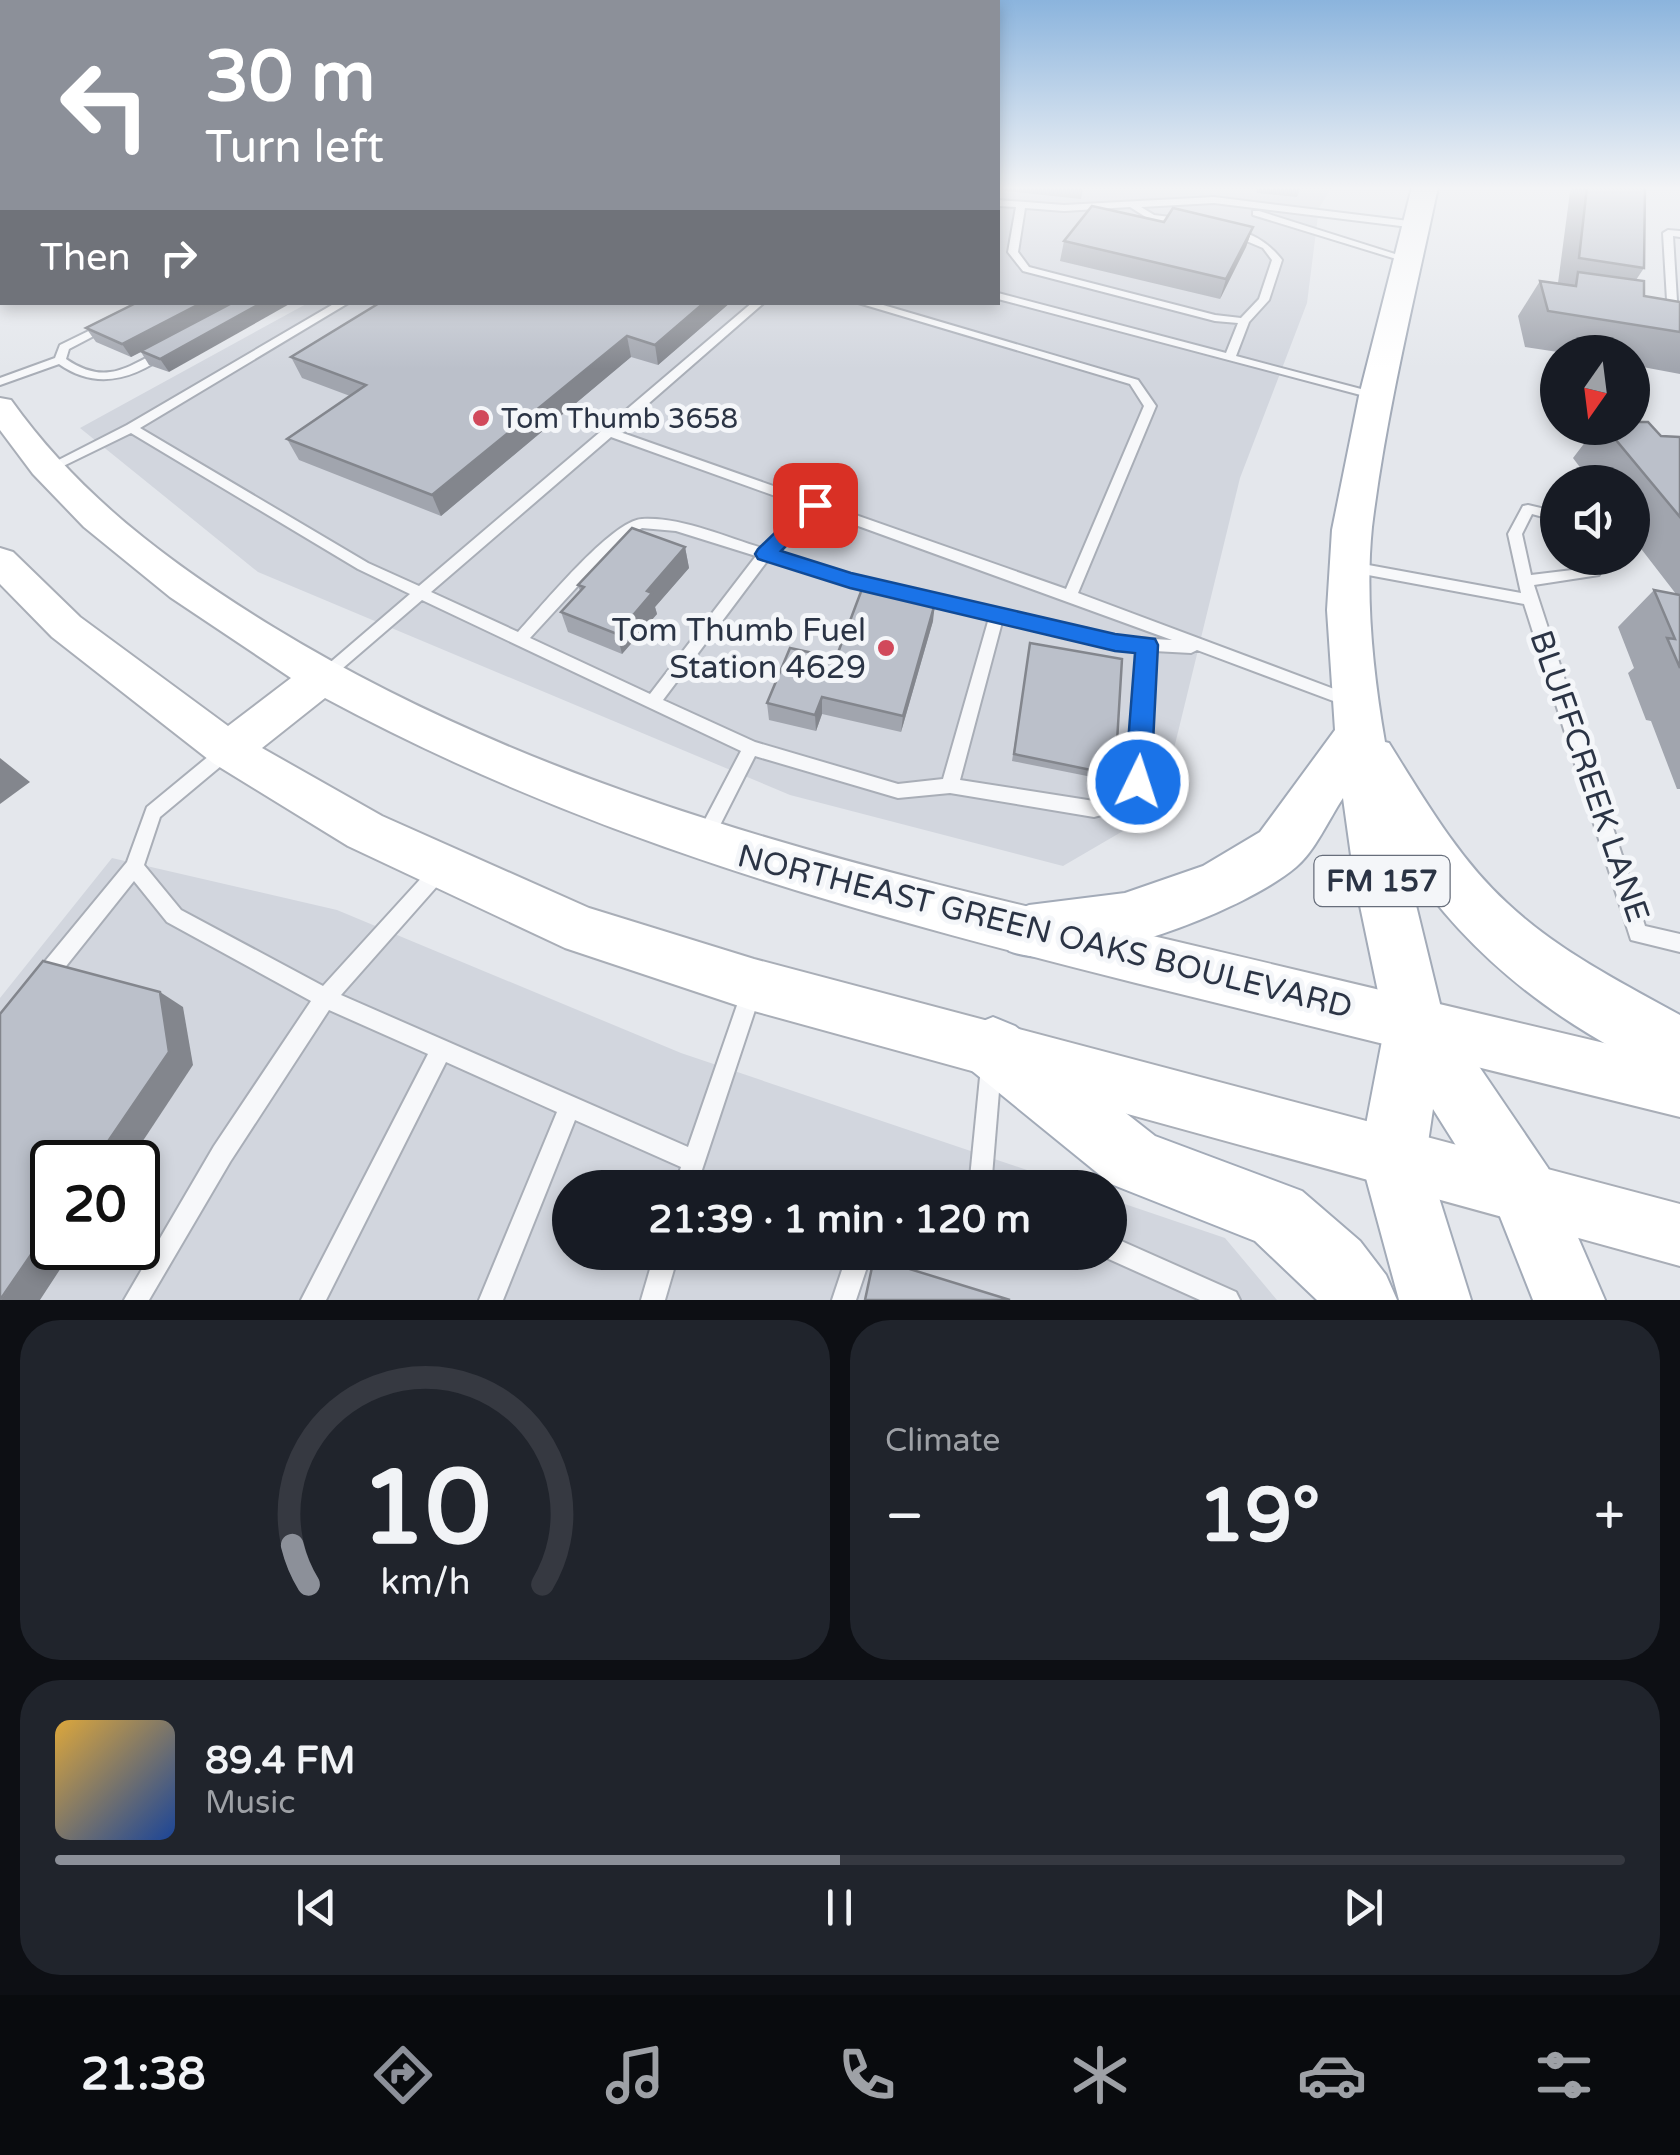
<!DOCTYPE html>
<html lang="en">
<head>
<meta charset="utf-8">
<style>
  body { margin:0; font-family:"Varela Round",sans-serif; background:#20242c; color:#f1f3f6; height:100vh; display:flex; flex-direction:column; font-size:38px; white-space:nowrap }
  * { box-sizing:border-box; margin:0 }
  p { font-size:32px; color:#9ea1a6 }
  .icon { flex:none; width:55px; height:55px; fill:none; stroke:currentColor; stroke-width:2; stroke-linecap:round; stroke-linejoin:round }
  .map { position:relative; height:1300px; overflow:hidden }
  .panel { display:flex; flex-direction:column; gap:20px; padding:20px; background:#0d0f14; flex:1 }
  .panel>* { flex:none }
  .top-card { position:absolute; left:0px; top:0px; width:1000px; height:305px; box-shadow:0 5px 15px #0003; background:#8c9099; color:#fff; overflow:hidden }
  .needle { width:65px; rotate:194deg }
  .tools { position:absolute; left:1540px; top:335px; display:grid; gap:20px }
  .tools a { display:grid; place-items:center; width:110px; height:110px; border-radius:50%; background:#171b24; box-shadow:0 5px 15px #0003; font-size:50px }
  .speed { position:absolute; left:30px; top:1140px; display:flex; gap:20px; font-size:50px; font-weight:700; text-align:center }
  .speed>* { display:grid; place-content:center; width:130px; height:130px; border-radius:50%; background:#171b24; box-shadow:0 5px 15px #0003; line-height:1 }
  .speed .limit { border:5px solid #111; border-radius:15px; background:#fff; color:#111 }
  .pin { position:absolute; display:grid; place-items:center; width:85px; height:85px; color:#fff; margin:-42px; border-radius:20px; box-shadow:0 5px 15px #0006 }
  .me { position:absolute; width:110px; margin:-55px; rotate:4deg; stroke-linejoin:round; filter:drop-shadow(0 0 8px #0008) }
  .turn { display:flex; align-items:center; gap:35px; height:210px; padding:0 40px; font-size:45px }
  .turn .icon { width:130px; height:130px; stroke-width:2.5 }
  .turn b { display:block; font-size:70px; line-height:85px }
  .then { display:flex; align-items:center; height:95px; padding:0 40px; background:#0003; gap:20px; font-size:38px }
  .big { font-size:75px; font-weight:700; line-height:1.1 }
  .panel .widget { flex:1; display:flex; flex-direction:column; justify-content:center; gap:15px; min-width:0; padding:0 35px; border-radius:40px; background:#20242c }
  .panel .dial { align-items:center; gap:0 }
  .dial svg { height:260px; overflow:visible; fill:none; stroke:#363941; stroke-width:7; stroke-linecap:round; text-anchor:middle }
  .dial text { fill:#f1f3f6; stroke:none }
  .song { display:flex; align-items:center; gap:30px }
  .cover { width:120px; height:120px; border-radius:15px; background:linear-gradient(135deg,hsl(40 70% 55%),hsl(220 70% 35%)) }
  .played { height:10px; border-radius:5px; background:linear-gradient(90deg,#8c9099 50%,#363941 50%) }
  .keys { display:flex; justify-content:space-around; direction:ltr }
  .heat { display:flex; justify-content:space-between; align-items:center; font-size:55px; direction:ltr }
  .panel .tiles { flex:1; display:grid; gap:20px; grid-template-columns:1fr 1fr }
  .widget:last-child { grid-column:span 2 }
  .trip { position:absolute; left:552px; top:1170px; width:575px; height:100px; border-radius:50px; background:#171b24; box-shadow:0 5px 15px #0003; font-weight:700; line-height:100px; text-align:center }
  .tab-bar { display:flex; height:160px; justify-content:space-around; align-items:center; background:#090b0e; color:#9ea1a6 }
  .tab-bar .icon { width:70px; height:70px }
  .tab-bar .selected { color:#8c9099 }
  .tab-bar b { font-size:45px; color:#f1f3f6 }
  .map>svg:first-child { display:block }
</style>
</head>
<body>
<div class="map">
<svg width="1680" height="1300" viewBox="0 0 1680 1300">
  <rect width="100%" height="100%" fill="#e4e7ec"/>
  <g fill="#d2d6de" fill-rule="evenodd">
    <polygon points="998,187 1332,187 1319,208 1307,303 1240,478 1159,810 1063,866 790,795 258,572 80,428 308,303 998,302"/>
    <path d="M112,858L337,910L681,1053L1077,1187L570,1188V1252H1110V1199L1225,1238L1277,1300H0V998ZM52,1162H138V1248H52Z"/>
  </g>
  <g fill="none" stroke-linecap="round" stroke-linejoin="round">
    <g stroke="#a9aeb7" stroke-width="4">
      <g id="service">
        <path d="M1214,197L1417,222L1422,225L1417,228L1214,203L1141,207L1154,215L1187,219L1189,221L1184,224L1149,219L1130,207L1064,211L1025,208L1018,252L1029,267L1215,315L1241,318L1259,299L1272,260L1263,248L1225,232C1245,226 1270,244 1282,260L1269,300L1249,322L1236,356L1380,394V398H1372L998,299V293L1226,353L1238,323L1215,321L1023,271L1008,252L1016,207L998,206V200L1064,205Z"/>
        <polygon points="1253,211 1259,211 1414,260 1406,262 1253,215"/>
        <polygon points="1668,230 1680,231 1680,237 1673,236 1678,317 1673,320 1668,317 1663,233"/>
        <path d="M337,302H350L140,428L368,563L419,586L753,302H765L617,431L1066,589L1144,406L1130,384L855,302H873L1138,380L1156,406L1078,593L1358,698L1360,702L1358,706L1352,708L1197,650L1191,653L1154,651L1146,782L1132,807L1094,817L950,793L898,798L755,756L710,845L704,847L698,845L695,839L698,833L741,751L422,600L329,680H319L316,676L319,672L410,594L358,569L131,433L51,472L47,473L41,469L127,425ZM611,437L806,507L762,548C725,537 682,517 642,519C612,520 540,608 518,632L431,592ZM817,511L1172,640L1115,637L850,575L775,552ZM642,528L676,531L756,556L650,694L530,638L620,540ZM768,560L849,585L989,618L943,779L898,784L755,742L663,700ZM1002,622L1115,649L1139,650L1130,781L1121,796L1094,801L960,780Z"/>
        <path d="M105,323L109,324V328L69,349L66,359C104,385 125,369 161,350L170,352C135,379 97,391 59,364L0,385V378L55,358L60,345Z"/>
        <polygon points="1528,505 1558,512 1558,521 1532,514 1522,534 1531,575 1589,568 1593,558 1607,558 1599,575 1534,585 1645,926 1680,934 1680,952 1631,940 1524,604 1352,572 1345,567 1352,562 1521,593 1508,534 1523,506"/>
        <polygon points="227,744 233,746 235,751 233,756 160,817 144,865 181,910 323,986 435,863 441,861 447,863 450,869 447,875 341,995 688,1147 744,985 751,982 758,985 761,992 696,1188 674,1188 681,1167 575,1120 503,1300 479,1300 557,1112 446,1062 326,1300 301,1300 428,1054 329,1010 230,1162 149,1300 124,1300 214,1146 311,1001 167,922 134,881 51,985 44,988 37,985 34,978 37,971 127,862 147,807 221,746"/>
        <polygon points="991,1057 998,1060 1001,1067 991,1188 969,1188 981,1067 984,1060"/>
        <polygon points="915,1177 927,1180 930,1188 904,1188 907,1180"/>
        <polygon points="1110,1236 1236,1292 1240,1300 1200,1300 1102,1256 1100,1252 1110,1252"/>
        <polygon points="655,1252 679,1252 665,1300 641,1300"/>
        <polygon points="848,1252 872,1252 856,1300 832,1300"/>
      </g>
    </g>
    <g stroke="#a9aeb7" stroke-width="4">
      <polygon id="minor" points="2,276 2,288 0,289 0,277"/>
    </g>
    <g stroke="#a9aeb7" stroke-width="4">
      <path id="secondary" d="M0,398L11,400C80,497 172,565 273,627C548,795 859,868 1170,940C1340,980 1510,1021 1680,1061V1117C1499,1072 1317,1028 1136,983C850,911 587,839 325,698L262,748L382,816L589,908L754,959L1680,1204V1266L754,1011L565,948L348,846L213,763L52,637L0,584V548L13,552L80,617L228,726L291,678L170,597L84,527L33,474L0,430Z"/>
    </g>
    <g stroke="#a3abb8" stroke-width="4">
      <g id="primary">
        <path d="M1412,187H1438C1414,300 1386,413 1372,527C1365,596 1373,673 1385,742L1389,743C1424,799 1458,858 1507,903C1557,950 1620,982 1680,1015V1080C1571,1035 1470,960 1405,860L1442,1012L1548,1168L1605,1300H1533L1499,1214L1433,1109L1426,1156L1471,1300H1399L1360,1156L1385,1025L1354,877L1343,798C1329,819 1315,851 1296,867C1243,912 1074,977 1009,951L1001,932L1009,913L1029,905L1125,893L1203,866L1260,832L1335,730L1327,610L1332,530L1359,396Z"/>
        <polygon points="993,1017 1015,1026 1155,1136 1302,1191 1360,1241 1386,1275 1397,1300 1317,1300 1255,1241 1111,1184 971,1070 962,1048 971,1026"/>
      </g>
    </g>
    <use href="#service" fill="#f7f8fa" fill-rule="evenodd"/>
    <use href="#minor" fill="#f7f8fa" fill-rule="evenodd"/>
    <use href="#secondary" fill="#fff" fill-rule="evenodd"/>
    <use href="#primary" fill="#fff" fill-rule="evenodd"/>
  </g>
  <g fill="#a1a5ae">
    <polygon points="998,187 1083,187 1081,199 998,190"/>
    <polygon points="1256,187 1301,187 1297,197 1257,193"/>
    <polygon points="1573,187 1645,187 1644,268 1636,280 1644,296 1680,302 1680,374 1632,365 1632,352 1558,352 1525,347 1518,316 1540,281 1558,283 1570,192"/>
    <polygon points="1253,227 1246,247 1220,299 1060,261 1064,241"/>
    <polygon points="138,302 169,372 149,365 141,352 131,357 96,342 86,328"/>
    <polygon points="731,302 658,365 631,357 441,516 299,460 287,439 350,396 302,378 291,357"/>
    <polygon points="1596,428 1632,428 1661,436 1680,437 1680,789 1677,789 1651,721 1646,720 1628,673 1634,668 1618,627 1654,590 1676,594 1632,537 1632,482 1591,482 1573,458"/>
    <polygon points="685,547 689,568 655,607 657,614 622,654 568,632 561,612 580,591 578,585"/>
    <polygon points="933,621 901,732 822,714 816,731 769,720 767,703 836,658"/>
    <polygon points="1029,650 1115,775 1112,781 1012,761"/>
  </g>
  <g fill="#83868d">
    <polygon points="1253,227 1246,247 1220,299 1226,279"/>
    <polygon points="203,302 236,302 131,357 122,344"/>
    <polygon points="263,302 293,302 169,372 160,359"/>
    <polygon points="705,302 731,302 658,365 655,345"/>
    <polygon points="627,336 631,357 441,516 432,495"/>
    <polygon points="685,547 689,568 655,607 657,614 622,654 617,634 647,591"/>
    <polygon points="935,603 933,621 901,732 903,716"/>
    <polygon points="822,697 822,714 816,731 815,715"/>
    <polygon points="0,758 30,782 0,804"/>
    <polygon points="160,992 183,1007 193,1065 129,1162 94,1162"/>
    <polygon points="52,1224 52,1248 74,1248 40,1300 1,1300"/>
  </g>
  <g fill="#bbc0ca" stroke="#83868d" stroke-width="2.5">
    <polygon points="0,187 2,187 2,203 0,200"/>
    <polygon points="1587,187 1645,187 1644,268 1579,258"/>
    <polygon points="1092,206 1164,222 1173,208 1253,227 1226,279 1064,241"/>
    <polygon points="1578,272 1644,281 1644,296 1680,302 1680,332 1548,311 1540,281 1576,286"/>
    <polygon points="138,302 203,302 122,344 86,328"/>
    <polygon points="234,302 263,302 160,359 141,351"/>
    <polygon points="381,302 705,302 655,345 627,336 432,495 287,439 366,385 291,357"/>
    <polygon points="1632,422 1648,422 1661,436 1680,437 1680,517 1606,428 1632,428"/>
    <polygon points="632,528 685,547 647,591 652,593 617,634 561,612 584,587 578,585"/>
    <polygon points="862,589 935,603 903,716 822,697 815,715 767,703 790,648 836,658"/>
    <polygon points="1654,590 1680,595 1680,668 1667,638 1675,639"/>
    <polygon points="1030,643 1122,659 1115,775 1014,754"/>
    <polygon points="43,961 160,992 169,1052 94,1162 52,1162 52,1224 0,1300 0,1014"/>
    <polygon points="874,1258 1010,1300 865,1300"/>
  </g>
  <linearGradient id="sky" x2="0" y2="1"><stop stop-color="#8bb4dd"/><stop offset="0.51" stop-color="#f3f4f6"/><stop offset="1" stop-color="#f3f4f6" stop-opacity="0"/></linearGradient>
  <rect width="1680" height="369" fill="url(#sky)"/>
  <polygon fill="#1a73e8" stroke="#114b97" stroke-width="2.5" points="815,499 822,501 822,510 781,551 851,573 1115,634 1155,639 1158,645 1151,782 1147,790 1138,793 1129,790 1125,782 1135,653 1115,651 850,588 758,559 755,554 758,549 808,501"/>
  <g fill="#d1495b" stroke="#f4f6f9" stroke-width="4">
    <circle cx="481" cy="418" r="10"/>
    <circle cx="886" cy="648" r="10"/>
  </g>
  <g text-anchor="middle" stroke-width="10" stroke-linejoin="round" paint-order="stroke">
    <g font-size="28" fill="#2b3445" stroke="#f4f6f9" text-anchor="start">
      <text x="501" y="428">Tom Thumb 3658</text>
    </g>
    <rect fill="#f4f6f9" stroke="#676e7b" stroke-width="2.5" x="1314.5" y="856" width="135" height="50" rx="8"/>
    <g font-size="30" font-weight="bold" fill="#2b3445">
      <text x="1382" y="891">FM 157</text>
    </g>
    <g font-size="32" fill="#2b3445" stroke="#f4f6f9" text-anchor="end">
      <text x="866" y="641">Tom Thumb Fuel<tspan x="866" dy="37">Station 4629</tspan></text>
    </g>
    <g font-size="32" fill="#2b3445" stroke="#f4f6f9">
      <text transform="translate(1590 776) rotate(71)" y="11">BLUFFCREEK LANE</text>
      <text transform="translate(1045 931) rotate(14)" y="11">NORTHEAST GREEN OAKS BOULEVARD</text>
    </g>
  </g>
</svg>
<div class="tools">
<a><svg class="needle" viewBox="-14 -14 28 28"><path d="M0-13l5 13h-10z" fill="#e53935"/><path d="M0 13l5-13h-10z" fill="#9ea1a6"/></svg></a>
<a><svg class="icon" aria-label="sound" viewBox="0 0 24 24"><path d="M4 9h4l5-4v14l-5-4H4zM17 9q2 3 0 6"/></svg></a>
</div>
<div class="speed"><div class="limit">20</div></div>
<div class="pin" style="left:815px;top:505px;background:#d93025"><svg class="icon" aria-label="arrive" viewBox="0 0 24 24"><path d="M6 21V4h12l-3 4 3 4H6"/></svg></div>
<svg class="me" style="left:1138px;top:782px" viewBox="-20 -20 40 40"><circle r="17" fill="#1a73e8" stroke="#fff" stroke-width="3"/><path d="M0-11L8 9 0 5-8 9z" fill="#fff"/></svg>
<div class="trip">21:39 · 1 min · 120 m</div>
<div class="top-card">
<div class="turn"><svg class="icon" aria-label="left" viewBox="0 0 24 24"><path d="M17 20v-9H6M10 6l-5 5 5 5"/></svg><div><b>30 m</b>Turn left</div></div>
<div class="then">Then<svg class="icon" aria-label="right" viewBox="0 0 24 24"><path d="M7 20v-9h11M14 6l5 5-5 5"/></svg></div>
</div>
</div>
<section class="panel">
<div class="tiles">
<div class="widget dial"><svg viewBox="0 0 100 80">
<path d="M14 69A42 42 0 1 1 86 69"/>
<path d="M14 69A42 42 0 0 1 9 57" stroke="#8c9099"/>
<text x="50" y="56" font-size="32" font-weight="700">10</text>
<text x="50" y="72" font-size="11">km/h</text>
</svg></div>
<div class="widget"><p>Climate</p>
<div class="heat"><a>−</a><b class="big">19°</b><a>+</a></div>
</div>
<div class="widget">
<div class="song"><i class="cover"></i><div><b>89.4 FM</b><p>Music</p></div></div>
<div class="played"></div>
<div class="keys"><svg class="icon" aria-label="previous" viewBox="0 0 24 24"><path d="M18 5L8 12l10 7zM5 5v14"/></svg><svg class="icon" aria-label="pause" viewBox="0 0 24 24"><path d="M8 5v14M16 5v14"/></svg><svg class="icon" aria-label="next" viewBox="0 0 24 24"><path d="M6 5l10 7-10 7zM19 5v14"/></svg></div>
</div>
</div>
</section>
<nav class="tab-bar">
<b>21:38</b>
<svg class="icon selected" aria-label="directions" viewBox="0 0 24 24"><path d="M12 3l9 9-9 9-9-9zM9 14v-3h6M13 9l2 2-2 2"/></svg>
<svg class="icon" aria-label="music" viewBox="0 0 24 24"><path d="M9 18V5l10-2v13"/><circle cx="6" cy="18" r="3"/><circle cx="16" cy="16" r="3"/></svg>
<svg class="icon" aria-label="phone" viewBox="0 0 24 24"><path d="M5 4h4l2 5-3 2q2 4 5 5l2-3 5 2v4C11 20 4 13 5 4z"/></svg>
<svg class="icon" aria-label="climate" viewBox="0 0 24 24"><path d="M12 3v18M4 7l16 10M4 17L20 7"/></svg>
<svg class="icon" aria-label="car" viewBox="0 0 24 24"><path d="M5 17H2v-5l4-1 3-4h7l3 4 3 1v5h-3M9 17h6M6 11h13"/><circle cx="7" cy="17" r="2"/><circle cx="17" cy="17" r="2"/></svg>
<svg class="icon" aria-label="filters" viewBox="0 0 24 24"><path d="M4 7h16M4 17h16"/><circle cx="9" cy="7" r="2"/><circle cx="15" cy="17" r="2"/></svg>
</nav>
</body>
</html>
